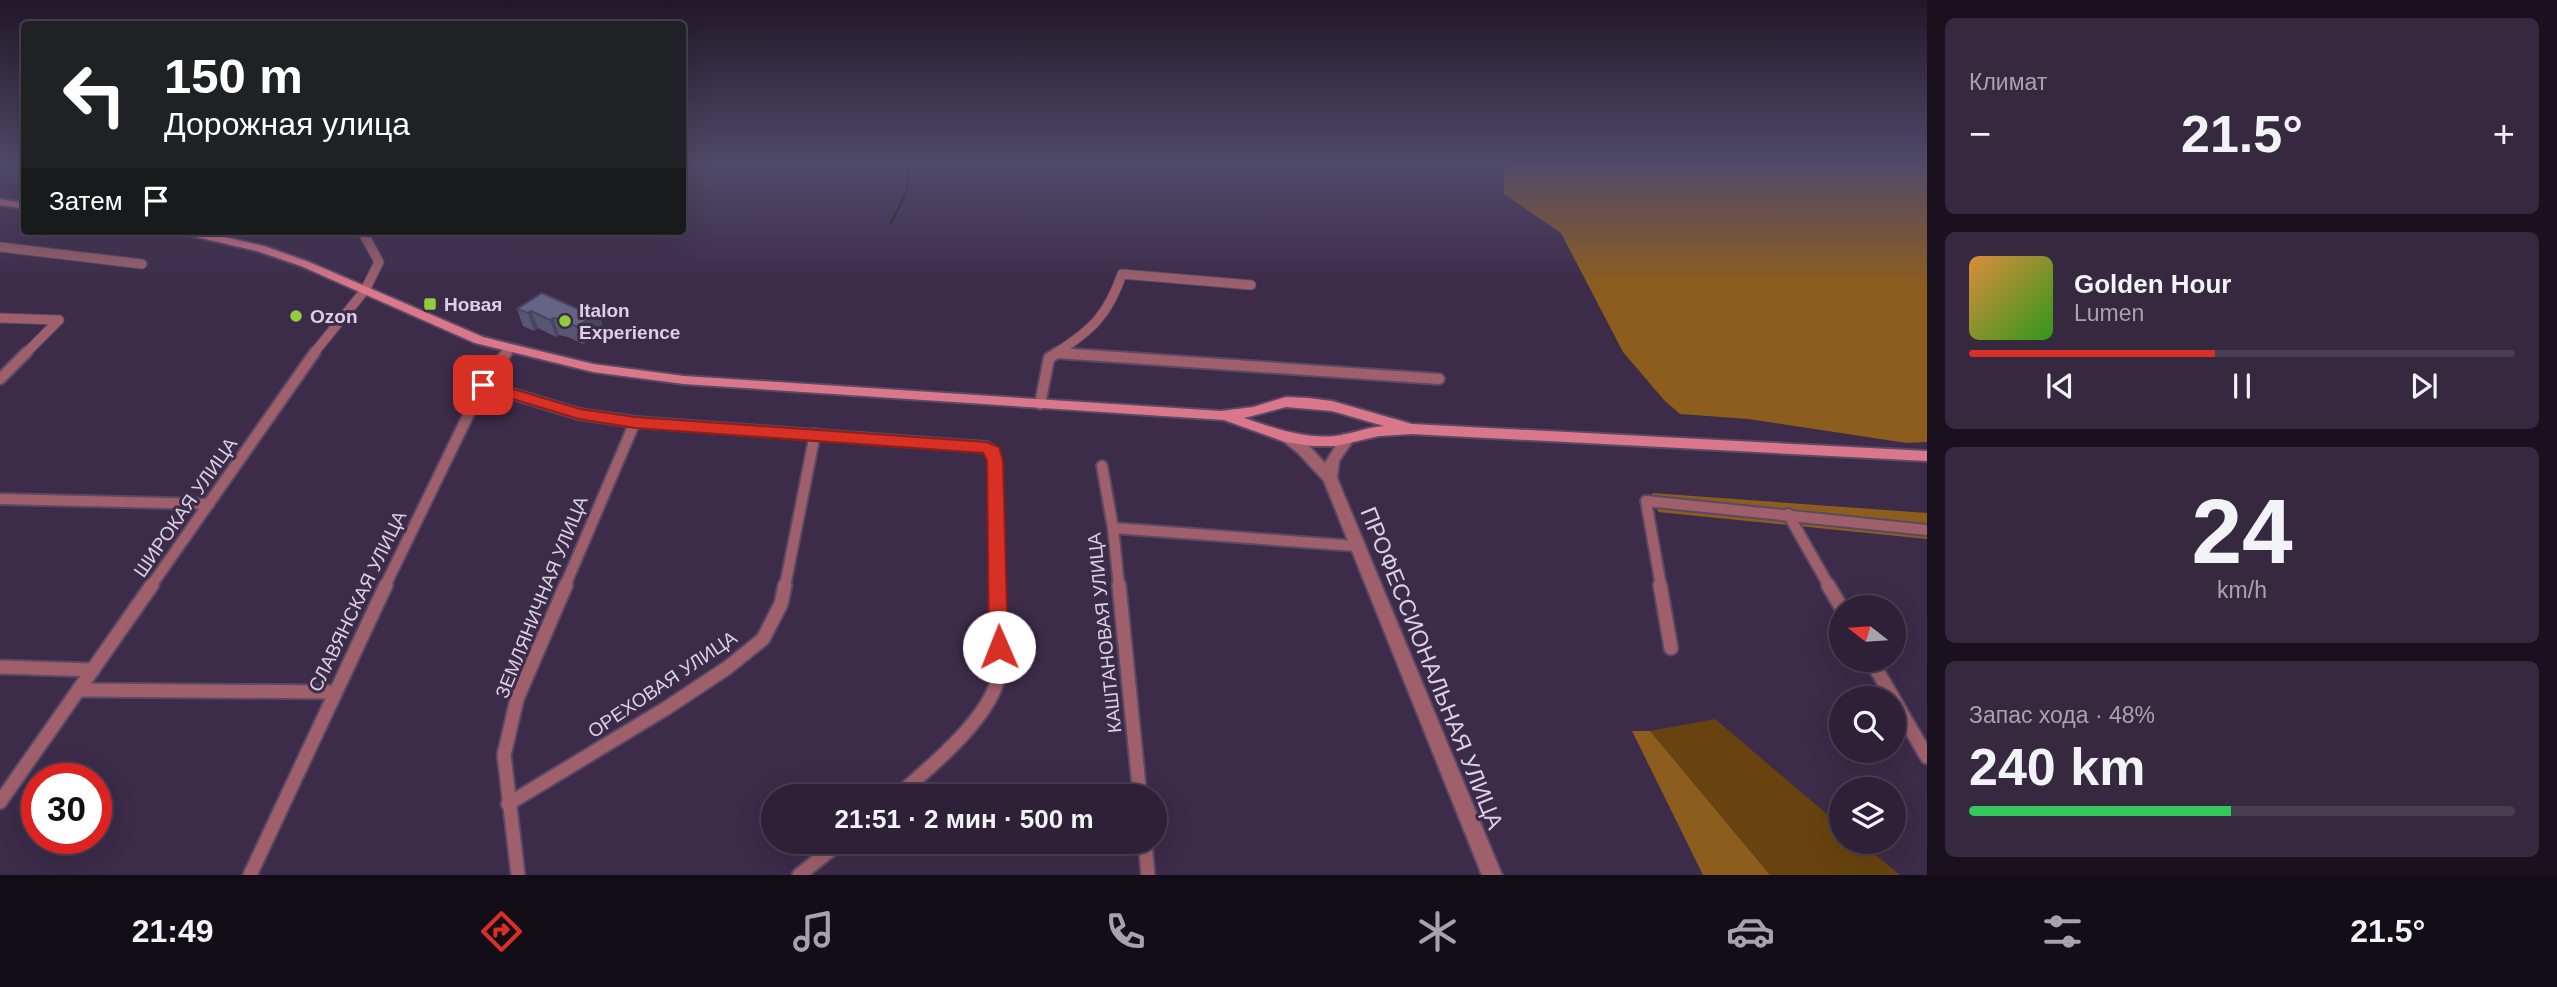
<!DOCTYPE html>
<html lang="ru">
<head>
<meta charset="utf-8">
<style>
  body { margin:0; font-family:Arial,sans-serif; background:#35283f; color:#f1f3f6; height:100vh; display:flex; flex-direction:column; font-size:26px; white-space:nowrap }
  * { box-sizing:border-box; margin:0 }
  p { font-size:23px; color:#a7a3ad }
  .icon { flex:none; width:38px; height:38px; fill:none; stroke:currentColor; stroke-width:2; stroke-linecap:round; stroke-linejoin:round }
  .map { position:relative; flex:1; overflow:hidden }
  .panel { display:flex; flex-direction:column; gap:18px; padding:18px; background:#19121e; width:630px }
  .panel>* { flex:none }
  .banner { position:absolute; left:21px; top:21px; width:665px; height:214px; border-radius:7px; box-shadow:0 7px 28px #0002,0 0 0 2px #483e52; background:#202124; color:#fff; overflow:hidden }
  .needle { width:46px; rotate:287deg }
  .buttons { position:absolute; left:1829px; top:595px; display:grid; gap:14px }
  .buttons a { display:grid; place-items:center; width:77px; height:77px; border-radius:50%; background:#2d2037; box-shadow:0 7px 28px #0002,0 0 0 2px #483e52; font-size:35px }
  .speed { position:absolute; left:21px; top:763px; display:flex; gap:14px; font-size:35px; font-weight:700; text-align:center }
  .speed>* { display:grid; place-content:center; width:91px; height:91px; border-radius:50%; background:#2d2037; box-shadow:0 7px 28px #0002,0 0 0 2px #483e52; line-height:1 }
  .speed .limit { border:10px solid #d22; background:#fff; color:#111 }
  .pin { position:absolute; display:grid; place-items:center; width:60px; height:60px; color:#fff; margin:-30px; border-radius:14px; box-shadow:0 4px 10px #0006 }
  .me { position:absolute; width:77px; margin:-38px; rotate:359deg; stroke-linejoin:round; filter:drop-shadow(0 0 5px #0008) }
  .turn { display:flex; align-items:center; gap:24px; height:147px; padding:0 28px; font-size:32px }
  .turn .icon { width:91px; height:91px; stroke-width:2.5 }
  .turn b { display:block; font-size:49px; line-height:60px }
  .then { display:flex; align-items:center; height:66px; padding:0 28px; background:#0003; gap:14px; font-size:26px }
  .big { font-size:52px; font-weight:700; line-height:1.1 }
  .panel .card { flex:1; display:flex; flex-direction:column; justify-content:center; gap:10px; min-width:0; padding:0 24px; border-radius:10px; background:#35283f }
  .panel .dial { align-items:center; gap:0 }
  .dial b { font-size:91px; line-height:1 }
  .song { display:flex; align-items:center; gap:21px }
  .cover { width:84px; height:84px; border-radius:10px; background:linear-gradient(135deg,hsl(30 70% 55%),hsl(110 70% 35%)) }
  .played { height:7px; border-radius:4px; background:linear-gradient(90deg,#d93025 45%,#483e52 45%) }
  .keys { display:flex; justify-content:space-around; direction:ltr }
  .heat { display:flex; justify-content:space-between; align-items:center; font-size:38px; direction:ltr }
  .charge { height:10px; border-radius:5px; background:linear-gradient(90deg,#34c759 48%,#483e52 0) }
  .trip { position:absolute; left:761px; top:784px; width:406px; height:70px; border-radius:35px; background:#2d2037; box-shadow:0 7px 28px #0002,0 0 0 2px #483e52; font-weight:700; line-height:70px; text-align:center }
  .tabs { display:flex; height:112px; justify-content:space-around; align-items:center; background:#120d16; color:#a7a3ad }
  .tabs .icon { width:49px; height:49px }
  .tabs .on { color:#d93025 }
  .tabs b { font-size:32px; color:#f1f3f6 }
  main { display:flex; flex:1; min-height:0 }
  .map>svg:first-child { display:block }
</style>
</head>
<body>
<main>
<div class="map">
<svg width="1927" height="875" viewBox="0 0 1927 875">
  <rect width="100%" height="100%" fill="#3c2b49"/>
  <polygon fill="#68430f" points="1715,719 1841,826 1841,842 1860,842 1900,875 1770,875 1650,731"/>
  <g fill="#8d5d1e">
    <polygon points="1505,165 1927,165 1927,442 1907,443 1748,419 1680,414 1664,400 1623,352 1561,233 1504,194"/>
    <polygon points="1652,493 1927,513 1927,539 1658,512"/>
    <polygon points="1632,731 1650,731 1770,875 1703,875"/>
  </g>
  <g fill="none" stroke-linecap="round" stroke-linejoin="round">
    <polyline stroke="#142005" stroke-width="2.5" points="891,223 907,192 909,164"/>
    <g stroke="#594965" stroke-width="11">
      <g id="minor-far2">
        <polyline points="0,247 142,264"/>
        <polyline points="0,318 59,320"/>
        <polyline points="26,353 59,320"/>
        <polyline points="314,353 365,290 379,262 362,231"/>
        <polyline points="506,353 509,349"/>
        <path d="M1056,353C1092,330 1108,315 1122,274L1251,285"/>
        <polyline points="1057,353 1061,353"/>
      </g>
    </g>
    <g stroke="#594965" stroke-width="14">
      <g id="minor-far1">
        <polyline points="1057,353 1439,379"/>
        <polyline points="0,379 27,352"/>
        <polyline points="483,385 579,414 635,422 986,447 993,451 997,586"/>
        <polyline points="1040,404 1049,358 1059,352"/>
        <polyline points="1102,466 1113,528 1119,586"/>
        <polyline points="0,499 209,504"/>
        <polyline points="1788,514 1829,586"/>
        <polyline points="1113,528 1356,546"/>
        <polyline points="151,586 315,352"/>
        <polyline points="385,586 483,385 507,352"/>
        <polyline points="565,586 635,422"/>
        <polyline points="785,586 815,434"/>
        <polyline points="1661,586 1646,501 1927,530"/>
      </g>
    </g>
    <g stroke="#594965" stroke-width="17">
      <g id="minor">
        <polyline points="1119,585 1140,796"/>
        <polyline points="1660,585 1671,648"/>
        <polyline points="1828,585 1841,607"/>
        <polyline points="1871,660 1927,757"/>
        <polyline points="0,667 93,670"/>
        <polyline points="79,690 334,692"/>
        <path d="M897,796C928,769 995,715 999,672C1002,644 997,613 997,585"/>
        <polyline points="0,802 152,585"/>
        <polyline points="508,804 665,709 727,668 763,639 781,604 785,585"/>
        <polyline points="1145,842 1148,875"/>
        <polyline points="250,875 386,585"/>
        <polyline points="518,875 504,755 517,699 566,585"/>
        <polyline points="799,875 841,842"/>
      </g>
    </g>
    <g stroke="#594965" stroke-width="4">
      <polygon id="tertiary" points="1285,432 1308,445 1325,463 1343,434 1353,434 1355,438 1339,461 1337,478 1502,875 1482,875 1324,481 1298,453 1278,437"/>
    </g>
    <g stroke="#594965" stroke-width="4">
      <g id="secondary">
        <polygon points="0,199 24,203 24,209 0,205"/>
        <path d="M177,231H198L264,246L309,262L483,337L593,364L684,376L1221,411L1253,407L1286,397L1308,398L1332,401L1412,424L1927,451V461L1412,434L1379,436L1336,446H1312L1285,442L1224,420L684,384L593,372L475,343L301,266L257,251L183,234ZM1286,407L1332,411L1384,426C1368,427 1352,434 1335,436C1303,439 1274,428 1244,418Z"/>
      </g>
    </g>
    <use href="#minor-far2" stroke="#9f606b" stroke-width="9"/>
    <use href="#minor-far1" stroke="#9f606b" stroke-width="10"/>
    <use href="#minor" stroke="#9f606b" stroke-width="13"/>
    <use href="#tertiary" fill="#9f606b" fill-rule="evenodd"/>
    <use href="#secondary" fill="#db778a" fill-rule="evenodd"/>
  </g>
  <polygon fill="#595574" points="517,309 578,309 598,312 604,330 583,344 568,337 559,335 556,337 538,328 534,331 523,326"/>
  <g fill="#48455e">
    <polygon points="531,311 538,328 534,331 528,313"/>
    <polygon points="598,312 604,330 583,344 577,327"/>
    <polygon points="553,318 559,335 556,337 550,320"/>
  </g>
  <polygon fill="#676387" stroke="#48455e" stroke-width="2" points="542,293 578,309 583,305 598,312 577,327 562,319 553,318 550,320 531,311 528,313 517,309"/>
  <linearGradient id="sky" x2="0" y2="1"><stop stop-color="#211828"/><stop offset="0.57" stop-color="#504a6a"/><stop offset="1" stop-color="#504a6a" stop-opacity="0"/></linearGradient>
  <rect width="1927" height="287" fill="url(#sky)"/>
  <polygon fill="#d93025" stroke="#8d1f18" stroke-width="2" points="483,380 580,409 635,417 986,442 999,447 1003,461 1008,647 1005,653 999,655 992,653 989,647 987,461 983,453 635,428 579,419 477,388 475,385"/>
  <g fill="#93cd3d" stroke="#3c2b49" stroke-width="2.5">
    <rect x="423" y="297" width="14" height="14" rx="3.5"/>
    <circle cx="296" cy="316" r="7"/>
    <circle cx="565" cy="321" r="7"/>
  </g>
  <g text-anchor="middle" stroke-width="6" stroke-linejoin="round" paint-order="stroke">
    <g font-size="19" font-weight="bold" fill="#dbd1e4" stroke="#3c2b49" text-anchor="start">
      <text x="444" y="311">Новая</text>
      <text x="579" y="317">Italon<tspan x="579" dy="22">Experience</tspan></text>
      <text x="310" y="323">Ozon</text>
    </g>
    <g font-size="19" fill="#dbd1e4" stroke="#3c2b49">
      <text transform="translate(185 507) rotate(-55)" y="7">ШИРОКАЯ УЛИЦА</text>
      <text transform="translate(541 597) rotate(-68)" y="7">ЗЕМЛЯНИЧНАЯ УЛИЦА</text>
      <text transform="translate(357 601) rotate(-64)" y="7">СЛАВЯНСКАЯ УЛИЦА</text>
      <text transform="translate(1104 633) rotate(-96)" y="7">КАШТАНОВАЯ УЛИЦА</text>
      <text transform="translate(662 684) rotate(-34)" y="7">ОРЕХОВАЯ УЛИЦА</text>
    </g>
    <g font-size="23" fill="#dbd1e4" stroke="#3c2b49">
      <text transform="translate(1432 668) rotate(68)" y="8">ПРОФЕССИОНАЛЬНАЯ УЛИЦА</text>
    </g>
  </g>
</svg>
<div class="buttons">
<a><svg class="needle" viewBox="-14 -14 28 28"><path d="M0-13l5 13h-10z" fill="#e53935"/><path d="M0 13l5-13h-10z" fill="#a7a3ad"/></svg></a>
<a><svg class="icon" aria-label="search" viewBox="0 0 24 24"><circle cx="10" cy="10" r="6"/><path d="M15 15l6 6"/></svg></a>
<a><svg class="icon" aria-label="layers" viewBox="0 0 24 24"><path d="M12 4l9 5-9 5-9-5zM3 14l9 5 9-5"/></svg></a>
</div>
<div class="speed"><div class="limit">30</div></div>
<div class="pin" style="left:483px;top:385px;background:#d93025"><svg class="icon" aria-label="arrive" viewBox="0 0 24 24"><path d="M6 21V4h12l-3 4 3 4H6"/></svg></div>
<svg class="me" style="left:999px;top:647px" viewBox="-20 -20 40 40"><circle r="19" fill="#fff"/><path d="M0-13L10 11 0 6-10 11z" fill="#d93025"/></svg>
<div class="trip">21:51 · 2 мин · 500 m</div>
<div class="banner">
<div class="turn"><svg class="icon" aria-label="left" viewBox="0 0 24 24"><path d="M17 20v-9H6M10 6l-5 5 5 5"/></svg><div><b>150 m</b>Дорожная улица</div></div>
<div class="then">Затем<svg class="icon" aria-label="arrive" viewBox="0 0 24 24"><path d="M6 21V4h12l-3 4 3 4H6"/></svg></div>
</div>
</div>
<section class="panel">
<div class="card"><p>Климат</p>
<div class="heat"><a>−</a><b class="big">21.5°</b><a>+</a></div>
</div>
<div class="card">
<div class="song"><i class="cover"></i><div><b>Golden Hour</b><p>Lumen</p></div></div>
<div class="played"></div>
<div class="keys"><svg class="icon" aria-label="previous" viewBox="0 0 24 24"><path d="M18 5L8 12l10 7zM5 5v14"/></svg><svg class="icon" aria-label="pause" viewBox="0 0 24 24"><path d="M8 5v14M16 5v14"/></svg><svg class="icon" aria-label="next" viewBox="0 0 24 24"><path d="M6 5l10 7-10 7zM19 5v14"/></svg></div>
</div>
<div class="card dial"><b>24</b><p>km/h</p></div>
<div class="card"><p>Запас хода · 48%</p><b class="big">240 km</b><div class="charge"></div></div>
</section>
</main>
<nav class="tabs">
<b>21:49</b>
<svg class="icon on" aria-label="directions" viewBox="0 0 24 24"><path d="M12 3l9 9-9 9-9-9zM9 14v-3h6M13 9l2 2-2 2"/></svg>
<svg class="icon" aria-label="music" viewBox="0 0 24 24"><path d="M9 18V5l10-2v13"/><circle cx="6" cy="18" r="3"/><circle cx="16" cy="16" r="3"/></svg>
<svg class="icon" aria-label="phone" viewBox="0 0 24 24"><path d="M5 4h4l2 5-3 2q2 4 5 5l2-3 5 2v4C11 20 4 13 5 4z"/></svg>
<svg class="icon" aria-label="climate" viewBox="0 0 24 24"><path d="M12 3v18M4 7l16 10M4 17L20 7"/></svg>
<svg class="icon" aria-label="car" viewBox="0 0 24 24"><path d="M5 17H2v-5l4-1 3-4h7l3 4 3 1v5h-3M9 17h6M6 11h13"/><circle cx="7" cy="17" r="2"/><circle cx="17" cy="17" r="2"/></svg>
<svg class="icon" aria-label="filters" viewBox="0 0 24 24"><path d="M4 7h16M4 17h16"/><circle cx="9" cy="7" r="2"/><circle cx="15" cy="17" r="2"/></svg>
<b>21.5°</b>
</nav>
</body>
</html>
